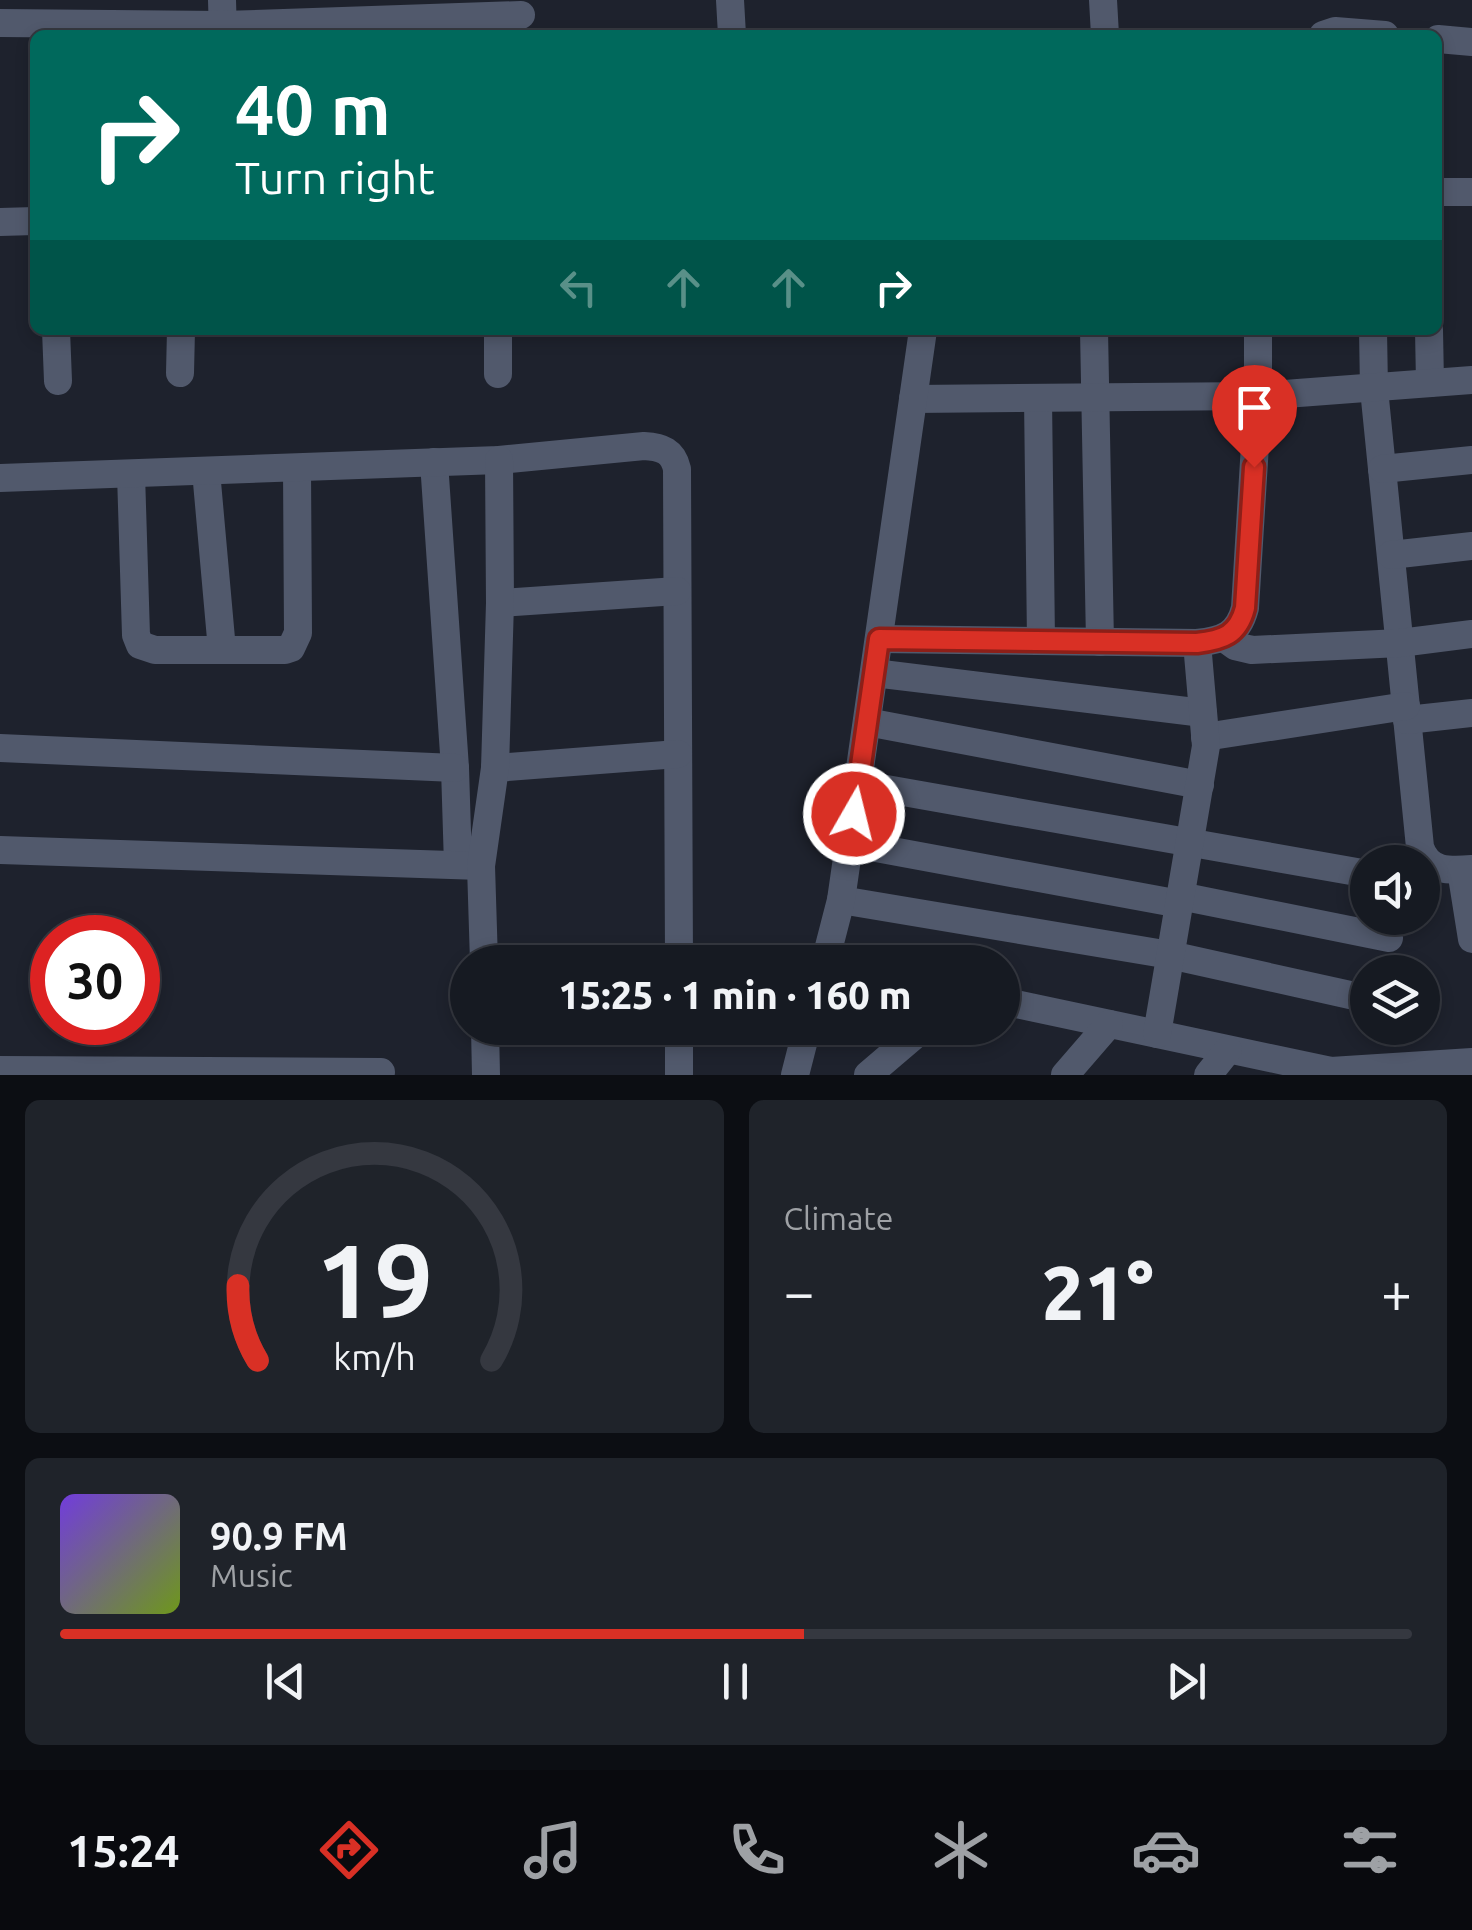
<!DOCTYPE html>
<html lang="en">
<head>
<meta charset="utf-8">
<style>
  body { margin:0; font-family:Ubuntu,sans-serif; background:#1f232a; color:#f1f3f6; height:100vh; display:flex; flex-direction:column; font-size:38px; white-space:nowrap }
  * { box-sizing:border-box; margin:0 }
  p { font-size:32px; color:#9ea1a5 }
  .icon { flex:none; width:55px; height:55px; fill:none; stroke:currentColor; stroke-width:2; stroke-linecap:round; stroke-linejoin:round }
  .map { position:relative; height:1075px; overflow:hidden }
  .side { display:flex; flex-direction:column; gap:25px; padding:25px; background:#0c0e13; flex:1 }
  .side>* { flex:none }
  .hud { position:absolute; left:30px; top:30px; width:1412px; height:305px; border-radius:15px; box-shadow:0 5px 15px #0003,0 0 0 2px #353840; background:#00695c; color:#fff; overflow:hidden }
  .fabs { position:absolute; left:1350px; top:845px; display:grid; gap:20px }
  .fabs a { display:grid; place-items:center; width:90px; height:90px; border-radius:50%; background:#161a22; box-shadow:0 5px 15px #0003,0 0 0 2px #353840; font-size:50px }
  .speed { position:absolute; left:30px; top:915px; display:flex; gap:20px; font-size:50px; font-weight:700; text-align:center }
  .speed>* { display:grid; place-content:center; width:130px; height:130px; border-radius:50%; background:#161a22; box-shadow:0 5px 15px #0003,0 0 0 2px #353840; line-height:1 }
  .speed .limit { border:15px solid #d22; background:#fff; color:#111 }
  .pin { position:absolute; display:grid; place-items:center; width:85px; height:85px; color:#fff; margin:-102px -42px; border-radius:50% 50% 50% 0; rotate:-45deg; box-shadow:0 0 10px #0007 }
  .pin .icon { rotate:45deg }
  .me { position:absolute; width:110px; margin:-55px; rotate:8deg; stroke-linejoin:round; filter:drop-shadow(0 0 8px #0008) }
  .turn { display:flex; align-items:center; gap:35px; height:210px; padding:0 40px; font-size:45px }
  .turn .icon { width:130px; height:130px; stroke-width:2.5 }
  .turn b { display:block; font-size:70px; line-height:85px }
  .lanes { display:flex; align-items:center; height:95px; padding:0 40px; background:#0003; justify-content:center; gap:50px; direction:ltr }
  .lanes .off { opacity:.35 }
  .big { font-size:75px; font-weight:800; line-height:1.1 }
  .side .card { flex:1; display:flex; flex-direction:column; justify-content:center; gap:15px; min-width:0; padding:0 35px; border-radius:15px; background:#1f232a }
  .side .dial { align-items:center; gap:0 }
  .dial svg { height:260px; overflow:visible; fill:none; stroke:#353840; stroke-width:7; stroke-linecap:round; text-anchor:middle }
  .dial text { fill:#f1f3f6; stroke:none }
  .song { display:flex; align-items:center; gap:30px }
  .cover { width:120px; height:120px; border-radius:15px; background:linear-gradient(135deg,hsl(260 70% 55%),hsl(80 70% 35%)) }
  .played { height:10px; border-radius:5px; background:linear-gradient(90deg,#d93025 55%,#353840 55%) }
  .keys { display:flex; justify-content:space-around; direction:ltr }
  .heat { display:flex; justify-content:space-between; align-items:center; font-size:55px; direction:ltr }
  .side .tiles { flex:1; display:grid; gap:25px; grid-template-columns:1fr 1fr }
  .card:last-child { grid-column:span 2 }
  .trip { position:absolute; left:450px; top:945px; width:570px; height:100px; border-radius:50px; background:#161a22; box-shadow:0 5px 15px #0003,0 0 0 2px #353840; font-weight:800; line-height:100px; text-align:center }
  .menu { display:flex; height:160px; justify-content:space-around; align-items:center; background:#090a0e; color:#9ea1a5 }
  .menu .icon { width:70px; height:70px }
  .menu .selected { color:#d93025 }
  .menu b { font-size:45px; color:#f1f3f6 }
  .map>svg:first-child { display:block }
</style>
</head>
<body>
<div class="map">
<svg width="1472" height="1075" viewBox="0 0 1472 1075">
  <rect width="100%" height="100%" fill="#1e222d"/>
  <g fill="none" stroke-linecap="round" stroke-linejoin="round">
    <g stroke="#51596c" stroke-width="28">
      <polyline points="222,0 223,35"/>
      <polyline points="730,0 732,35"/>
      <polyline points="1103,0 1105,35"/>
      <polyline points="0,23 223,25 521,15"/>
      <polyline points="1323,35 1335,31 1385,35"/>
      <polyline points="1438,39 1472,42"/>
      <polyline points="1438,192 1472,192"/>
      <polyline points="0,222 35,221"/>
      <polyline points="56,330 58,381"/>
      <polyline points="1094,330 1100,642"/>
      <path d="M1373,330L1374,389L1420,847C1428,872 1449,871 1472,869"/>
      <polyline points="1429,330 1430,383"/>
      <polyline points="180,373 181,330"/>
      <polyline points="498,374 498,330"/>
      <polyline points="1038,398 1041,641"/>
      <polyline points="913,399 1258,396 1472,380"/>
      <polyline points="434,462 455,768 458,865"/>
      <polyline points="1382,469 1472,460"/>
      <polyline points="206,471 222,650"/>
      <polyline points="131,474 136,635 140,645 155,650 285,650 291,648 298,633 297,468"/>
      <path d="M0,478L499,460L644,446C662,447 673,451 677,469L679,962"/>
      <polyline points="1391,555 1472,546"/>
      <polyline points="500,603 677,591"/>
      <polyline points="1224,638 1235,646 1252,650 1400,643 1472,634"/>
      <path d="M879,639L1197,643C1223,640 1238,635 1245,608L1258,396V330"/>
      <polyline points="874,673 1203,713"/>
      <polyline points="1407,720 1472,713"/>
      <polyline points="867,722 1200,785"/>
      <polyline points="1205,737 1406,706"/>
      <polyline points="0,748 455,768"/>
      <polyline points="495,768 678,754"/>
      <polyline points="858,784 1368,874"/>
      <polyline points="849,843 1180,904"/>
      <polyline points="0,850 481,866"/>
      <polyline points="1461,870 1472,939"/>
      <polyline points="1180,896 1389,938"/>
      <polyline points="841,900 1170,955 1359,997"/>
      <polyline points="484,962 481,866 495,768 500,603 499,460"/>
      <polyline points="825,962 841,900 923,330"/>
      <polyline points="1002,1001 1331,1071 1472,1062"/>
      <polyline points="485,1028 486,1075"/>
      <polyline points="679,1028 679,1075"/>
      <polyline points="1157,1034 1206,746 1197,643"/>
      <polyline points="0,1070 381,1072"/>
      <polyline points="795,1075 807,1028"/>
      <polyline points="868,1075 923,1028"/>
      <polyline points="1065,1075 1109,1024"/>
      <polyline points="1208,1075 1228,1050"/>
    </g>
  </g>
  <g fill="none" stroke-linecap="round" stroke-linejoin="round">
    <g stroke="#8d1f18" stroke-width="25">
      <path id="route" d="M854,814L879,639L1197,643C1223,640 1238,635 1245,608L1254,467"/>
    </g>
    <use href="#route" stroke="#d93025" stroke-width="18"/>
  </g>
</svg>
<div class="fabs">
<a><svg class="icon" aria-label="sound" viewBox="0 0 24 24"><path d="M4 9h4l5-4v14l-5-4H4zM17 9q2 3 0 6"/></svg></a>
<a><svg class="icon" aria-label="layers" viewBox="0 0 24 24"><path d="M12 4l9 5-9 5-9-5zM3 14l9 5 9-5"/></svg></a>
</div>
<div class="speed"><div class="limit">30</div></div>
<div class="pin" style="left:1254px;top:467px;background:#d93025"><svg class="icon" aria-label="arrive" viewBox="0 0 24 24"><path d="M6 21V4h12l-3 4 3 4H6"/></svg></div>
<svg class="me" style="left:854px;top:814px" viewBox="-20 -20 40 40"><circle r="17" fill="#d93025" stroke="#fff" stroke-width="3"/><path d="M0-11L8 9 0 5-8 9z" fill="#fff"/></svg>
<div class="trip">15:25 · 1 min · 160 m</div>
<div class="hud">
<div class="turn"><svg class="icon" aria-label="right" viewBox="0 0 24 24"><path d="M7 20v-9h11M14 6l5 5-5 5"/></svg><div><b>40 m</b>Turn right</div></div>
<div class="lanes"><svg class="icon off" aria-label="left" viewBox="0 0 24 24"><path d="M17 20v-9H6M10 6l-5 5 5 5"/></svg><svg class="icon off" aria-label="ahead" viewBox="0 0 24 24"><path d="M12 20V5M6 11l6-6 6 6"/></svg><svg class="icon off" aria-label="ahead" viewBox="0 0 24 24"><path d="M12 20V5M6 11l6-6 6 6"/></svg><svg class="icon" aria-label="right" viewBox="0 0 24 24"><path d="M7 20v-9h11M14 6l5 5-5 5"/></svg></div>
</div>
</div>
<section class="side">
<div class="tiles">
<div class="card dial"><svg viewBox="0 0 100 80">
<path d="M14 69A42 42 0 1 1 86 69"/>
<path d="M14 69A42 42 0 0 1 8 46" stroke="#d93025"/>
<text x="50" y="56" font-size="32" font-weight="700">19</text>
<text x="50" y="72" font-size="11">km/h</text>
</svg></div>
<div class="card"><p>Climate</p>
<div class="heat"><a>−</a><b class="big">21°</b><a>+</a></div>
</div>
<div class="card">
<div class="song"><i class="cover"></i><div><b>90.9 FM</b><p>Music</p></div></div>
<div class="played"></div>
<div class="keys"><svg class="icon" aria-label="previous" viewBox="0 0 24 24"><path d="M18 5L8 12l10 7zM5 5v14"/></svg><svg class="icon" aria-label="pause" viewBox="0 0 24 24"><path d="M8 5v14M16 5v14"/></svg><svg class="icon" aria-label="next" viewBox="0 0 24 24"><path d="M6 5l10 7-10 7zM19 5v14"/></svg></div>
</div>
</div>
</section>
<nav class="menu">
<b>15:24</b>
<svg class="icon selected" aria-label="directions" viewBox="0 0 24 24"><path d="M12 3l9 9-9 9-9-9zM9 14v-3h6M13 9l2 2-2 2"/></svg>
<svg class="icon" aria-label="music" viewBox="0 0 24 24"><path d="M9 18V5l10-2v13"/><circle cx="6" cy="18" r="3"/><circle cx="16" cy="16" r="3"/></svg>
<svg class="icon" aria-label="phone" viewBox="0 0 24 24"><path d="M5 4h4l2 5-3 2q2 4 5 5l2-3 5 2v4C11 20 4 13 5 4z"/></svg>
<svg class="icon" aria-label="climate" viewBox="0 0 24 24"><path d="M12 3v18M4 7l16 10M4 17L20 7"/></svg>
<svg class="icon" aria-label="car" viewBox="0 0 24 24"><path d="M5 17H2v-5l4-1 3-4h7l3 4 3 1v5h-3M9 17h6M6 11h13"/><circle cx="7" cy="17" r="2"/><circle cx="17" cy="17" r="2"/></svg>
<svg class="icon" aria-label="filters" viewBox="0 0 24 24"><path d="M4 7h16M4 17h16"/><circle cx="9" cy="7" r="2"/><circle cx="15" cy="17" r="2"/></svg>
</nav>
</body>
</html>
